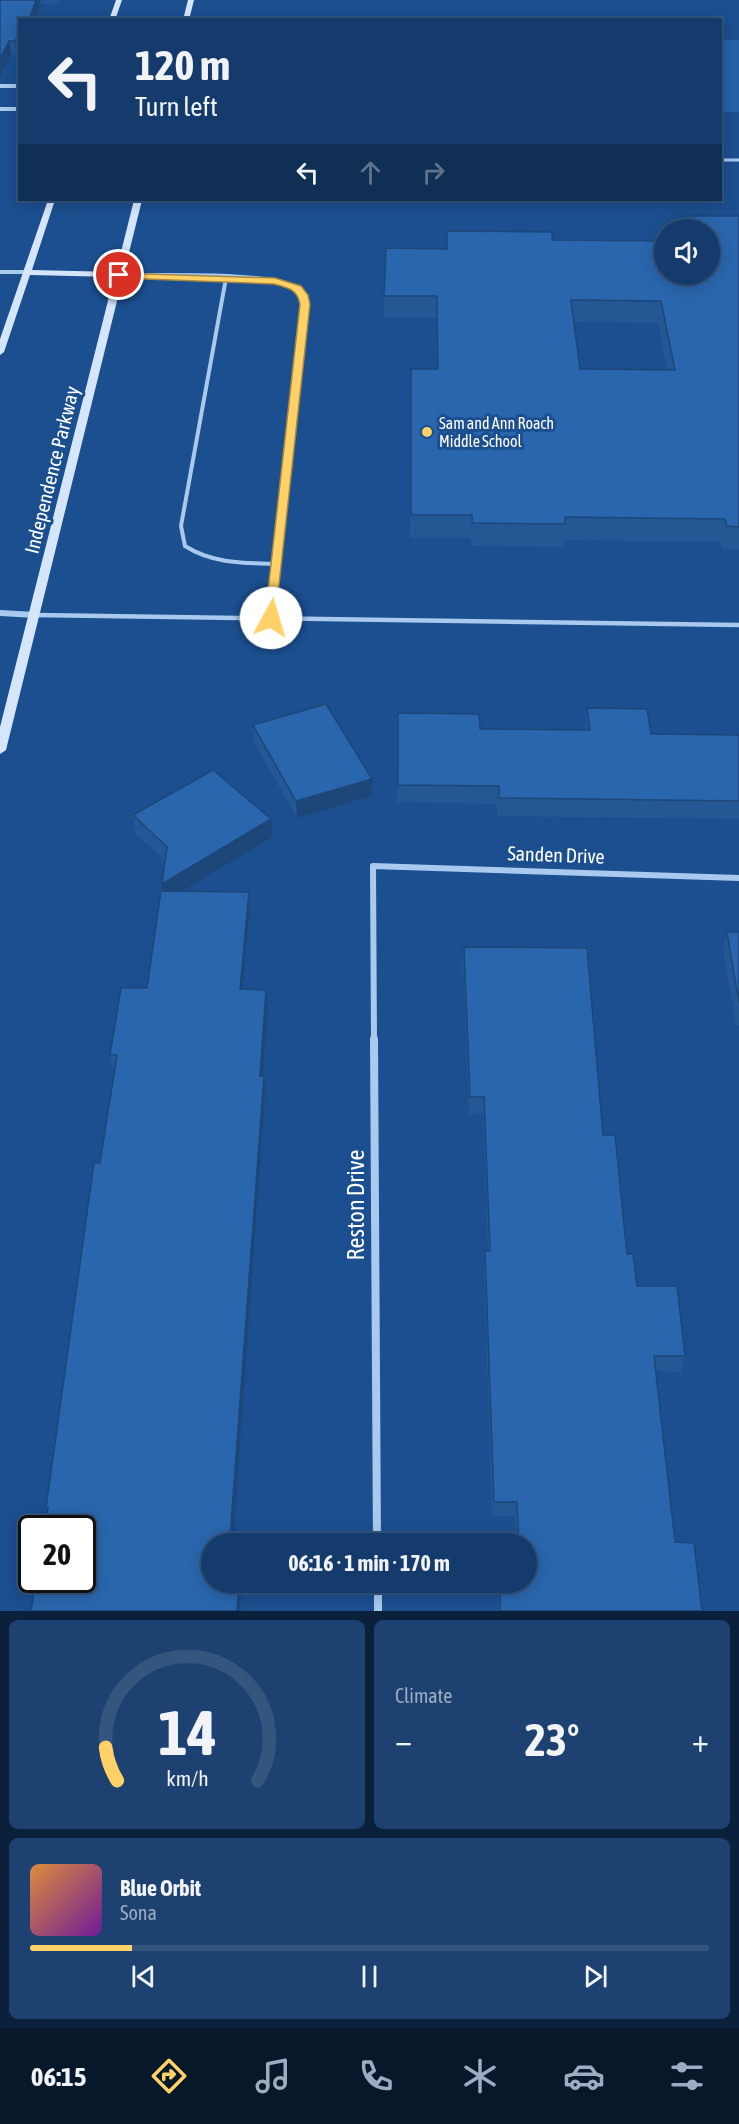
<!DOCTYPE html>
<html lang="en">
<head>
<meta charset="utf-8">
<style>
  body { margin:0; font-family:"Asap Condensed",sans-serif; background:#1d4271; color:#f1f3f6; height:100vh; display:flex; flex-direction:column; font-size:22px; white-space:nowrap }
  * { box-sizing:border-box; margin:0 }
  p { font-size:20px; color:#9dadc1 }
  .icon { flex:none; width:33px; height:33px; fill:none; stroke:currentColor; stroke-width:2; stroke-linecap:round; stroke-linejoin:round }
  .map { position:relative; height:1611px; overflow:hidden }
  .side { display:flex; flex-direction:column; gap:9px; padding:9px; background:#0b203b; flex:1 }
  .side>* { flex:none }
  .hud { position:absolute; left:18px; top:18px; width:704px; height:183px; border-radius:0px; box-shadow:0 3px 15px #0003,0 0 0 2px #33557e; background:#143b6b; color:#f1f3f6; overflow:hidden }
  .fabs { position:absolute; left:654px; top:219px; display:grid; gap:12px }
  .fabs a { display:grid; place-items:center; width:66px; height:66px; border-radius:50%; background:#143b6b; box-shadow:0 3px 15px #0003,0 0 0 2px #33557e; font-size:30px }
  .speed { position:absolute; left:18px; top:1515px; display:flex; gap:12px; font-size:30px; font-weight:700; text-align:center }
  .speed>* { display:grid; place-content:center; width:78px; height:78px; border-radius:50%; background:#143b6b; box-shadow:0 3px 15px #0003,0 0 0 2px #33557e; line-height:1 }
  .speed .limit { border:3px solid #111; border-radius:9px; background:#fff; color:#111 }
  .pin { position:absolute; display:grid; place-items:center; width:51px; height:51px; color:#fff; margin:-26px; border:3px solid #fff; border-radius:50%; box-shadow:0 2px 6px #0007 }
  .me { position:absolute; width:66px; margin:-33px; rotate:6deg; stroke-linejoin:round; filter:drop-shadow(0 0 4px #0008) }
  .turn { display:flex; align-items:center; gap:21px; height:126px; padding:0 18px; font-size:27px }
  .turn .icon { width:78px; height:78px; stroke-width:2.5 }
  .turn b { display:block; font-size:42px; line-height:51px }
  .lanes { display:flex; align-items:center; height:57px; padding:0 18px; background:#0003; justify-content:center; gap:30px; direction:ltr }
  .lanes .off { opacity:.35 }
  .big { font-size:45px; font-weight:700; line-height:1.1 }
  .side .widget { flex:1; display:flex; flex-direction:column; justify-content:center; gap:9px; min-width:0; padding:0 21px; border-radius:9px; background:#1d4271 }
  .side .dial { align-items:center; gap:0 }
  .dial svg { height:156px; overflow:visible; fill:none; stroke:#33557e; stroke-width:7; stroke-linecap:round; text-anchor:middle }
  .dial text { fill:#f1f3f6; stroke:none }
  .song { display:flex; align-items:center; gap:18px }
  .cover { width:72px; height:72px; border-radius:9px; background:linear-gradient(135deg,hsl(30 70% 55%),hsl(280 70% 35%)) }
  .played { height:6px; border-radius:3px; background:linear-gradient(90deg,#ffd166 15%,#33557e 15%) }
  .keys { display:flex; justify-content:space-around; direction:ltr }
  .heat { display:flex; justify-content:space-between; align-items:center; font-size:33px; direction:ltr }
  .side .tiles { flex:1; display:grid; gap:9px; grid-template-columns:1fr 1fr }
  .widget:last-child { grid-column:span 2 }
  .trip { position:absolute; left:201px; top:1533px; width:336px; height:60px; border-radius:30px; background:#143b6b; box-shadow:0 3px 15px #0003,0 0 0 2px #33557e; font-weight:700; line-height:60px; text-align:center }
  .dock { display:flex; height:96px; justify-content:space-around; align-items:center; background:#08182b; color:#9dadc1 }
  .dock .icon { width:42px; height:42px }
  .dock .selected { color:#ffd166 }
  .dock b { font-size:27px; color:#f1f3f6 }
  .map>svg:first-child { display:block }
</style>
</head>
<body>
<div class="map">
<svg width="739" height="1611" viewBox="0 0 739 1611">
  <rect width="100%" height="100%" fill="#1b4f8f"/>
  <polygon fill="#2461a8" points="720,39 739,40 739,112 720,112"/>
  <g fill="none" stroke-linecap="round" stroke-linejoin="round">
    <polyline stroke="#a9c9ee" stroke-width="3" points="720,160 739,160"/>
    <g stroke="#a9c9ee" stroke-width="4">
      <polyline points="0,272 27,272"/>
      <path d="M119,275C155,276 272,271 298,288C303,291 304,298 305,304L273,601"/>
      <path d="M226,278L181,526L185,546C213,564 245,563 277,564"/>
    </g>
    <g stroke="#a9c9ee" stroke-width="4.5">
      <polyline points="35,615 739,625"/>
      <polyline points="271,619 273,599"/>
    </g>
    <g stroke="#a9c9ee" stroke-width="4">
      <polyline points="0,86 20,86"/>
      <polyline points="0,109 20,109"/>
    </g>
    <g stroke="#a9c9ee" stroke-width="6">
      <polyline points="0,613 35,615"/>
      <polyline points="374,1041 373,866 739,878"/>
    </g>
    <g stroke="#a9c9ee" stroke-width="8">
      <polyline points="374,1039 377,1544"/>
      <polyline points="378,1582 378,1611"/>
    </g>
    <g fill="#d6e6fa" fill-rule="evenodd">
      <polygon points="116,0 122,0 115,20 109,20"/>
      <polygon points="188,0 194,0 189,20 183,20"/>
      <polygon points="48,200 55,200 32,270 116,272 134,200 142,200 6,750 0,754 0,727 114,277 30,275 4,352 0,355 0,339"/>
    </g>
  </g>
  <g fill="#245895" fill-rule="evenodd">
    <polygon points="0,0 58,0 58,3 41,4 20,20 20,51 17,55 11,55"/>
    <path d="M685,216H739V550L722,549L721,542L564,540L563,547L471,546V538H410L411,369H437V318L384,317V296L446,249L447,231L552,240L664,274L710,230H683ZM574,322L658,323L667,370L580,369Z"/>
    <polygon points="587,708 651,734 739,735 739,819 498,816 497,804 397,802 398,713 480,729 586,730 585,725"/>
    <polygon points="253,725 372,779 372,796 297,818 254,743"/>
    <polygon points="133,815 272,837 181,891 249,892 250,909 243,989 266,990 268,1007 262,1076 265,1093 212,1582 242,1582 240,1611 47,1512 46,1508 114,1072 110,1055 147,988 163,891 162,884 165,861 135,833"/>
    <polygon points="727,932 739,932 739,1025 736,1025 723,949"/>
    <polygon points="464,947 603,1135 627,1254 637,1286 685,1356 681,1372 656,1371 675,1542 702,1611 498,1611 498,1600 500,1587 518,1587 518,1582 526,1582 526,1544 516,1544 515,1516 492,1516 484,1267 485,1251 488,1251 483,1114 469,1114 463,964"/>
  </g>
  <g fill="#1d4779">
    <polygon points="36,0 40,0 41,4 35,20 29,20"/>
    <polygon points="20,33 20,51 17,55 15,41"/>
    <polygon points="9,41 11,55 0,77 0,59"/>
    <polygon points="372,779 372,796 297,818 296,801"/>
    <polygon points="271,819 272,837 164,902 162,884"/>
    <polygon points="249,892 250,909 241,1006 240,989"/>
    <polygon points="266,990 268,1007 261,1093 260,1076"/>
    <polygon points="264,1076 265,1093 233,1544 230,1537"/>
    <polygon points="239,1582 242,1582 240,1611 237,1611"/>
  </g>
  <g fill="#2a66ad" stroke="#1d4779" stroke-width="1.5" fill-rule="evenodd">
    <polygon points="0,0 36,0 29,20 20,20 20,33 15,41 9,41 0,59"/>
    <path d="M685,216H739V527L727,526L725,519L565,517V524L472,523V515H411V369H438L437,296H384L386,248L447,249V231L552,232V240L664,241V274H710V230H688ZM571,300L661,301L675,370L580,369Z"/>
    <polygon points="326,704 372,779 296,801 253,725"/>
    <polygon points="587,708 647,709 651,734 739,735 739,801 499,798 499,786 398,785 398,713 479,714 480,729 590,730"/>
    <polygon points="213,770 271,819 162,884 167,847 133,815"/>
    <polygon points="161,891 249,892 240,989 266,990 260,1076 264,1076 230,1537 243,1537 243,1544 212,1544 212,1582 239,1582 237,1611 31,1611 36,1580 82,1580 82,1528 44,1528 48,1508 46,1508 94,1163 100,1163 117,1055 110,1055 121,988 147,988"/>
    <polygon points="727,932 739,932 739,1003"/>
    <polygon points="464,947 587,948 603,1135 615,1135 627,1254 633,1254 637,1286 677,1286 685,1356 654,1356 675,1542 694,1543 702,1611 500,1611 500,1587 521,1587 521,1582 526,1582 526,1544 519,1544 517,1502 494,1502 485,1251 490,1251 484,1097 470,1097"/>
  </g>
  <path fill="#ffd166" stroke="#a68842" stroke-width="1.5" d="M116,273L275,278L301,286L308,295L310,304L275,621L271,622L265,618L300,304C297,289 288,288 274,284L119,278L116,277Z"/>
  <circle fill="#ffd166" stroke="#1b4f8f" stroke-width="2" cx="427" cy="432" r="6"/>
  <g text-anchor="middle" stroke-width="6" stroke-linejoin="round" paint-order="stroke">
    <g font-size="16" fill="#fff" stroke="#1b4f8f" text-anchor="start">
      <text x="439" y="429">Sam and Ann Roach<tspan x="439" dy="18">Middle School</tspan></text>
    </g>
    <g font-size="20" fill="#fff" stroke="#1b4f8f">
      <text transform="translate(52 470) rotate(-76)" y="7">Independence Parkway</text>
      <text transform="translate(556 855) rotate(2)" y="7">Sanden Drive</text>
    </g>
    <g font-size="24" fill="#fff" stroke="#1b4f8f">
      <text transform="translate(356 1205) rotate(-90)" y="8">Reston Drive</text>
    </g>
  </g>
</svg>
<div class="fabs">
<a><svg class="icon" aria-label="sound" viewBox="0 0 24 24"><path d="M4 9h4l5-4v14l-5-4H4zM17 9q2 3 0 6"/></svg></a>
</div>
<div class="speed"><div class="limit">20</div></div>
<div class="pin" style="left:119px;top:275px;background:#d93025"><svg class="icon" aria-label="arrive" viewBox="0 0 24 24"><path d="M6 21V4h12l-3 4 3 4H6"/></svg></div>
<svg class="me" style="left:271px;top:618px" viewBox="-20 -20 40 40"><circle r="19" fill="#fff"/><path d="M0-13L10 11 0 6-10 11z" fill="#ffd166"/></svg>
<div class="trip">06:16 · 1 min · 170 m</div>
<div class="hud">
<div class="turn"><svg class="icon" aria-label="left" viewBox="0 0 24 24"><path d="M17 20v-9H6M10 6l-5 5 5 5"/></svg><div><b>120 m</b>Turn left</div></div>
<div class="lanes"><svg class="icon" aria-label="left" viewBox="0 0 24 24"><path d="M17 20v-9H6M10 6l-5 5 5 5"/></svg><svg class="icon off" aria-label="ahead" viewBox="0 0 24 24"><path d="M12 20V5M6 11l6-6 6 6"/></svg><svg class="icon off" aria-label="right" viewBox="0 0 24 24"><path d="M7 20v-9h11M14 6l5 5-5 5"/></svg></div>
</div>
</div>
<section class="side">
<div class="tiles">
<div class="widget dial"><svg viewBox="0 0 100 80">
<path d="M14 69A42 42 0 1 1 86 69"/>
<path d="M14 69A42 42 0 0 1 8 52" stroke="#ffd166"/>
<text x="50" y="56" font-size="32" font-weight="700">14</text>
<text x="50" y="72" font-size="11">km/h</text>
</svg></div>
<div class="widget"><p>Climate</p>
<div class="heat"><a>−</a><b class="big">23°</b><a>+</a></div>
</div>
<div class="widget">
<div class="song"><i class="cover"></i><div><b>Blue Orbit</b><p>Sona</p></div></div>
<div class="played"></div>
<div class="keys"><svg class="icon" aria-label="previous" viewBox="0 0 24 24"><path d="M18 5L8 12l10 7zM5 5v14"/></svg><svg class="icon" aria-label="pause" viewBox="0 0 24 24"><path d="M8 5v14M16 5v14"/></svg><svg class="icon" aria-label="next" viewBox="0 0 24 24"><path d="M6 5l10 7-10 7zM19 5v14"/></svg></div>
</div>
</div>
</section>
<nav class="dock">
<b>06:15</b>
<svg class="icon selected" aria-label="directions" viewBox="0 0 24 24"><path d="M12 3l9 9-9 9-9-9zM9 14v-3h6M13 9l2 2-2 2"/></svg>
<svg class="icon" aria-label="music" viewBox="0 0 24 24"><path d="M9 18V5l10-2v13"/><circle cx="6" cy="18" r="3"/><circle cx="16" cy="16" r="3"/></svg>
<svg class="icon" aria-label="phone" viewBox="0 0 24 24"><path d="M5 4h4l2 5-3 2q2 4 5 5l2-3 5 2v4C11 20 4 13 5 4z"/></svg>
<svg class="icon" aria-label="climate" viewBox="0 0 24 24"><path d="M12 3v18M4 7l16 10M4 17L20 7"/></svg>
<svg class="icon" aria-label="car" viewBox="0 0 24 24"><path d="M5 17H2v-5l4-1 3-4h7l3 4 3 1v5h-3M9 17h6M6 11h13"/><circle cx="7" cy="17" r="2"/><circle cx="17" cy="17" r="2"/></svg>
<svg class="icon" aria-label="filters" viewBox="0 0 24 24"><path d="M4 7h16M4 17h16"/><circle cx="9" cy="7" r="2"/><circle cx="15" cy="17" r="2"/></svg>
</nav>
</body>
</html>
